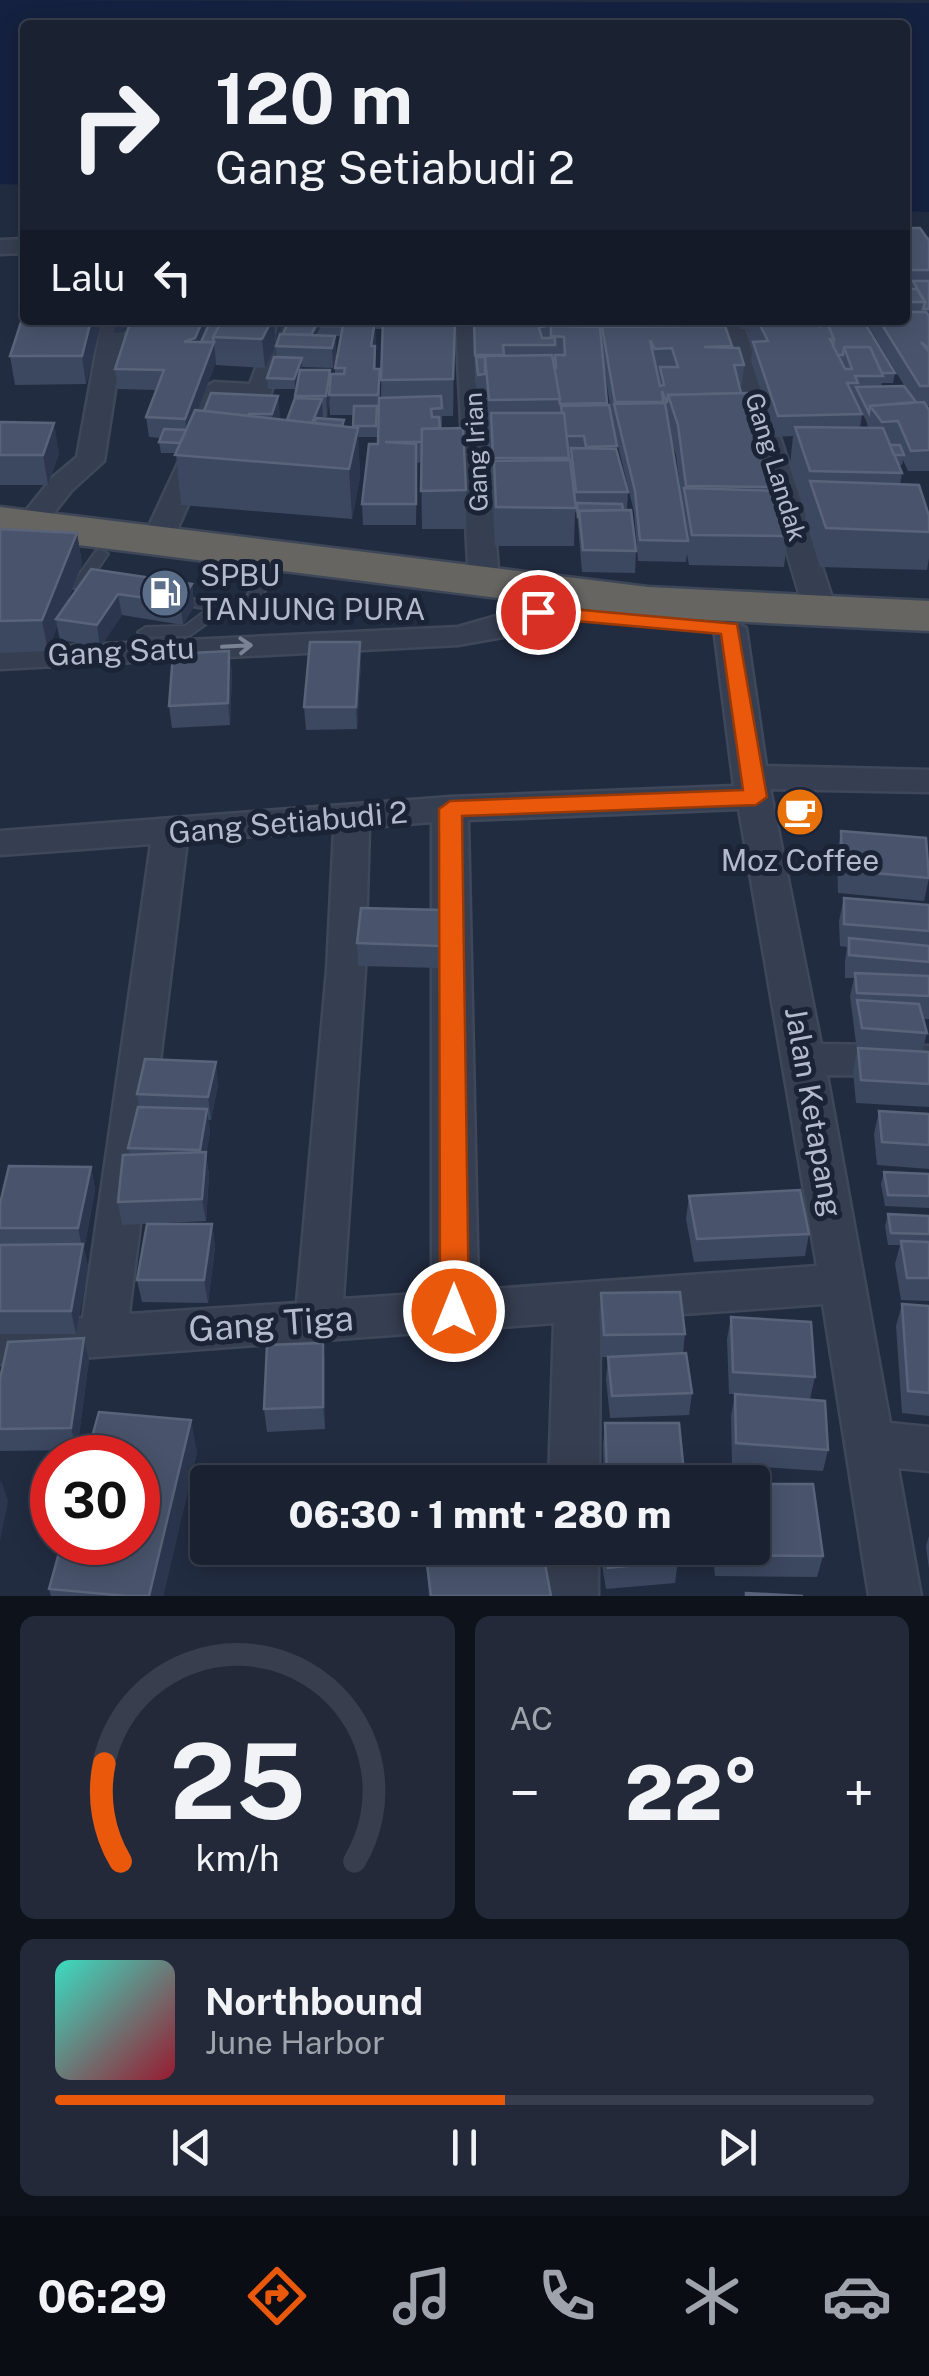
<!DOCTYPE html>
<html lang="id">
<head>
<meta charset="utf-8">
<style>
  body { margin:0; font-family:"Public Sans",sans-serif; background:#232939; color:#f1f3f6; height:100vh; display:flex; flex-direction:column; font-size:38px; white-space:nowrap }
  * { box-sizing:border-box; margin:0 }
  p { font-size:32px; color:#9fa3ab }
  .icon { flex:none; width:55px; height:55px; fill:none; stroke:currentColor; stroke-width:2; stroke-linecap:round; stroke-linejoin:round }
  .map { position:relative; height:1596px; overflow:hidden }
  .side { display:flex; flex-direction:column; gap:20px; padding:20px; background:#0e121b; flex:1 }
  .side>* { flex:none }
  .top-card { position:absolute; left:20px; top:20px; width:890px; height:305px; border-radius:10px; box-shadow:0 5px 25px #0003,0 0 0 2px #383e4d; background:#1a2131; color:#f1f3f6; overflow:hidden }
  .speed { position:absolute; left:30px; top:1435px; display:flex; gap:20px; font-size:50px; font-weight:700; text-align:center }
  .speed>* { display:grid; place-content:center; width:130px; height:130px; border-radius:50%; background:#1a2131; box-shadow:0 5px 25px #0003,0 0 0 2px #383e4d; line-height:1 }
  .speed .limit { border:15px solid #d22; background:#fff; color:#111 }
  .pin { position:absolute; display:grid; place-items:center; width:85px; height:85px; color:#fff; margin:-42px; border:5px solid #fff; border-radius:50%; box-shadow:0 2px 10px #0007 }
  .me { position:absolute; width:110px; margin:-55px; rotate:0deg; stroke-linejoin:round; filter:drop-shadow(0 0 8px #0008) }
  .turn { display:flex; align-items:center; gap:35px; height:210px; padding:0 30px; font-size:45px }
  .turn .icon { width:130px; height:130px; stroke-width:2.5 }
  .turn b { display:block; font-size:70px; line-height:85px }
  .then { display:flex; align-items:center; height:95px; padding:0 30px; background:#0003; gap:20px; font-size:38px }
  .big { font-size:75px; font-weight:800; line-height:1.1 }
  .side .tile { flex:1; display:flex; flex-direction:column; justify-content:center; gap:15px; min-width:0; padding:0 35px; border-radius:15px; background:#232939 }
  .side .dial { align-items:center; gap:0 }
  .dial svg { height:260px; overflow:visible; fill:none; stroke:#383e4d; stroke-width:7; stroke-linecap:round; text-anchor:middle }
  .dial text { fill:#f1f3f6; stroke:none }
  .song { display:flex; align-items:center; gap:30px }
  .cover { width:120px; height:120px; border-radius:15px; background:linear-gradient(135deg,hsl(170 70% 55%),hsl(350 70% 35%)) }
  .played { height:10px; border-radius:5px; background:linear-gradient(90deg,#ea580c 55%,#383e4d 55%) }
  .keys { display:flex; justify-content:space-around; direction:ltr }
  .heat { display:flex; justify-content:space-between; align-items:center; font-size:55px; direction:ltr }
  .side .tiles { flex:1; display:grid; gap:20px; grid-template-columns:1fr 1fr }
  .tile:last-child { grid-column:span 2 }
  .trip { position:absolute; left:190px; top:1465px; width:580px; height:100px; border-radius:10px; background:#1a2131; box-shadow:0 5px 25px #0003,0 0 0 2px #383e4d; font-weight:800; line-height:100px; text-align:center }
  .tab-bar { display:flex; height:160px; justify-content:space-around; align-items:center; background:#0a0d14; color:#9fa3ab }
  .tab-bar .icon { width:70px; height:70px }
  .tab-bar .current { color:#ea580c }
  .tab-bar b { font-size:45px; color:#f1f3f6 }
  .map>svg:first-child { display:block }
</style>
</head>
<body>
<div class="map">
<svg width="929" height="1596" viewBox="0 0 929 1596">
  <rect width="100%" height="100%" fill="#222c41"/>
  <polygon fill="#142140" points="0,0 929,3 929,212 905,211 905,25 25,25 25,185 0,184"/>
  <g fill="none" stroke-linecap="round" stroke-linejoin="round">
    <g stroke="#3f485a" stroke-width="4">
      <g id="service">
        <polygon points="101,550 108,554 89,582 108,586 111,589 108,592 74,588 71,585 74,582 96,551"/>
        <polygon points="267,570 275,575 251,613 224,611 189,636 146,637 138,632 146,627 185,626 208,609 168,602 165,599 168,596 241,605 262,572"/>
      </g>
    </g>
    <g stroke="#3f485a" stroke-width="5">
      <g id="minor">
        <polygon points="25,239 25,253 0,254 0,240"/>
        <polygon points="102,320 126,320 104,461 72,490 41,529 21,529 16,523 21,517 52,478 77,457"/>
        <polygon points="274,320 298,320 269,398 225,398 214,446 173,539 168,545 148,545 143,539 186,446 201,390 214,382 250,384"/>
        <polygon points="456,320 480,320 499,584 484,593 469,584"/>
        <polygon points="718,320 742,320 837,613 832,620 810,620 805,613"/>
        <polygon points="538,604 549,606 554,613 549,620 503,637 458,645 0,669 0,649 458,627"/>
        <path d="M730,619L746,628L766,766L929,770V792L770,789L821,1044L929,1046V1076L827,1075L890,1423L929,1427V1471L898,1468L921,1596H869L823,1304L600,1320L599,1482H549L554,1323L0,1364V1324L83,1318L151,844L0,855V831L450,797L734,786L714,628ZM739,809L817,1266L478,1290L468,820ZM432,822V1293L343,1299L365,970L369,827ZM334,830L327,970L297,1303L129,1314L187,841Z"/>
        <polygon points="548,1548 598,1548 598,1596 546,1596"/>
      </g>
    </g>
    <g stroke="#3e4758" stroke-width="5">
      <polygon id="trunk" points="0,507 648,587 929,601 929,631 648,617 0,535"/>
    </g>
    <use href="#service" fill="#363f51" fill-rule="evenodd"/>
    <use href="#minor" fill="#363f51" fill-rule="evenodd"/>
    <use href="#trunk" fill="#666562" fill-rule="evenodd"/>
  </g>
  <g fill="#3c4860" fill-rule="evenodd">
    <path d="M905,228L929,237V406H926L929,410V471H908L903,460L902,465H899L902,473L900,485L929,532V558L927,570L820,567L805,519L806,509H805L790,465L793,436L776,437L751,361L753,345H750L748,329H741L738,320H863L895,373L893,383H882L881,386L905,387L865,320H905ZM856,399L867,423L868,428H860L862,414Z"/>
    <polygon points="102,320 86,384 15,385 10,356"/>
    <path d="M113,320H214L213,322L220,323L222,320H283L276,345L265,368L216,365V362L198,410L204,411L278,396L279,419L287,420L295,398L298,380L295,389H268L267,378L277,357L276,346L289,320H455L453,416H442V428L466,490V529H422L421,462L417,463L416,525H363L362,504L378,444L379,415H377V437H358L360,477L352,519L181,505L176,453H161L159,442L161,438L149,437L146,417L156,390L118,389L115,369L128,331L115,333ZM375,329H382L381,398H380V388L376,369ZM335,336H341L335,368V374L330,383L302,370V367L333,368L336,355ZM329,401L330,415H354V427L344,426V420L323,419V417H327Z"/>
    <path d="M474,320H652V327H653L652,320H722L732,348L744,365L742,385H739L772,487L771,491L788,536L784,567L689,565L687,554L686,562L638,561L634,512L613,425L603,359L607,405L617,446V453L628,492L627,510L636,551L635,573L582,572L577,513L575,512L574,546H495L490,449H488L485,403L478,404L476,383H475ZM671,440L676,455L682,503Z"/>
    <polygon points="0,422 59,453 48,485 0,485"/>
    <polygon points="0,529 77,533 82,564 66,605 91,569 192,584 194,606 183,625 122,615 100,647 60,640 57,626 48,651 0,653"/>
    <polygon points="360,642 361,663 357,729 306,730 304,707"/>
    <polygon points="229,651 232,673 230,725 172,728 169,706"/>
    <polygon points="841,831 929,878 924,901 838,893 837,854"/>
    <polygon points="844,898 929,905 929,1019 923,1019 927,1033 922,1052 929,1052 929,1107 856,1103 853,1071 857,1051 850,996 854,978 845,978 845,961 847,947 840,946 839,921"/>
    <polygon points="443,910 444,933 441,968 358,966 357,943"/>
    <polygon points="218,1085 211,1120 208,1120 210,1132 206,1155 209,1175 206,1221 122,1225 118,1202 130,1155 128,1148 139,1107 137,1094"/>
    <polygon points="879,1111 929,1114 929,1169 877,1165 874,1134"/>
    <polygon points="91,1167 95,1190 84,1249 88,1267 76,1334 0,1334 0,1204"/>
    <polygon points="884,1172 929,1174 929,1208 885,1206 881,1184"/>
    <polygon points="689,1196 809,1234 805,1256 694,1262 686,1219"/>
    <polygon points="888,1214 929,1216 929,1301 901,1300 895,1264 900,1245 888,1245 885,1226"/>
    <polygon points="212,1224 215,1247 208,1303 142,1302 137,1280"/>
    <polygon points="601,1293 685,1334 683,1353 692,1393 689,1415 610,1418 606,1379 608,1357 602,1357 599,1316"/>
    <polygon points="902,1304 929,1306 929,1416 902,1413 896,1326"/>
    <polygon points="731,1317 815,1377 810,1399 828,1450 823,1471 732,1465 731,1416 735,1394 729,1394 727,1339"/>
    <polygon points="84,1338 89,1360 77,1450 0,1451 0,1379"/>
    <polygon points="323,1343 325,1365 325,1429 267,1432 264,1409"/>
    <polygon points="605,1423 684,1473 682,1482 604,1482 603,1446"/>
    <polygon points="197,1452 163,1596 51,1596 49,1589"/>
    <polygon points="929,1536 929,1569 926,1546"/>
    <polygon points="425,1548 551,1596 429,1596"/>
    <polygon points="599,1548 676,1548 678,1561 675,1583 606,1589"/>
    <polygon points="712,1548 752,1548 823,1556 817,1577 715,1576"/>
  </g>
  <g fill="#2c374f">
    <polygon points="91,320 102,320 86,384 82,356"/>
    <polygon points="113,320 148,320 149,328 115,333"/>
    <polygon points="203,320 207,320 208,332 197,350 184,342"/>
    <polygon points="272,320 274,320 276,346 265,368 262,339"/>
    <polygon points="278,320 283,320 276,345 276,335 278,326"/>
    <polygon points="319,320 320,328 311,347 307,343"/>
    <polygon points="375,320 376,340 372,366 371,346"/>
    <polygon points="455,320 455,350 453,416 453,379"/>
    <polygon points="335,336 336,355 333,368 332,348"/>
    <polygon points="214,342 216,362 187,439 185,419"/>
    <polygon points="302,358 302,368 295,389 294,379"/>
    <polygon points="330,370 331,390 327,417 326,396"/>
    <polygon points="278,396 280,416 274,434 272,414"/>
    <polygon points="322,399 323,420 307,433"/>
    <polygon points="54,423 59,453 48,485 43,455"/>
    <polygon points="358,428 360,477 352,519 349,469"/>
    <polygon points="77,533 82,564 60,619 56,619 57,626 48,651 42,620"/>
    <polygon points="192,584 194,606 183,625 180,603"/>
    <polygon points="118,594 122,615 100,647 97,625"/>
    <polygon points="360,642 361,663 357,729 356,707"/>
    <polygon points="229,651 232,673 230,725 228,703"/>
    <polygon points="443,910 444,933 441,968 440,946"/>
    <polygon points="216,1062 218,1085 211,1120 208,1097"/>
    <polygon points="207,1109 210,1132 206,1155 209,1175 206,1221 202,1199 203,1173 200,1150"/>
    <polygon points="91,1167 95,1190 84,1249 88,1267 76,1334 71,1311 82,1247 78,1228"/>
    <polygon points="212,1224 215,1247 208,1303 204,1280"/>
    <polygon points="84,1338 89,1360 77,1450 71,1428"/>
    <polygon points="323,1343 325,1365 325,1429 323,1407"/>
    <polygon points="191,1420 197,1452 163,1596 149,1596"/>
    <polygon points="1,1480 8,1501 0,1541 0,1485"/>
  </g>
  <g fill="#49546c" stroke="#59647a" stroke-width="2.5" fill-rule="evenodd">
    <polygon points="905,228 920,228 929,241 929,270 908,270 905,265"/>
    <polygon points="913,281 929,281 929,309 923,309 925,302"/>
    <polygon points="905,289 917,289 925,302 905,302"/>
    <polygon points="25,310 25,320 91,320 82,356 10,356"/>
    <polygon points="905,312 926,312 929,316 929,349 921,342 929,352 929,386 920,386 879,320 905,320"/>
    <polygon points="131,320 203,320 195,338 184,342 214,342 185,419 146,417 164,370 115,369"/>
    <polygon points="222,320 272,320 262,339 213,337"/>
    <polygon points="289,320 319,320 311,335 283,334"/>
    <polygon points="321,320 367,320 344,320 343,326 319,326"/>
    <polygon points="344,320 375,320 371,346 375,346 374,369 380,369 378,395 329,395 331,374 344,374 345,368 335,368"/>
    <polygon points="383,320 455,320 453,379 381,380"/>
    <polygon points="474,320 548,320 549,326 539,327 542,338 555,338 555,345 503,345 504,355 475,355"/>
    <polygon points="658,320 722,320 723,325 659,325"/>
    <polygon points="752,320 819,320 820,326 828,325 834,339 830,339 845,369 852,369 844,347 870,347 883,376 855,376 858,383 847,383 862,414 778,416 753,342 768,341 760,325 752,325"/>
    <polygon points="819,320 863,320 895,373 882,373 870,347 844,347 843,355 838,355 833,346 834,339 828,325 820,326"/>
    <polygon points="210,322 221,323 213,337 214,342 201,342"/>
    <polygon points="636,322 637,327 608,327 607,323"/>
    <polygon points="551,326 600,327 607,403 560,404 554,368 556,368 555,355 565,355 564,337 551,336"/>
    <path d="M725,326L732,346L704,347L739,348L744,365H734L741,393L668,395L667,402H666L662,391L663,402H615L602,327ZM650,340L655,349L672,348L678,367H660L664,385L660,386Z"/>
    <polygon points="280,334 335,336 332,348 276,346"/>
    <polygon points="552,355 560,399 489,400 485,356"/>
    <polygon points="274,357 302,358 294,379 267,378"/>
    <polygon points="476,357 485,357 485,374 478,375"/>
    <polygon points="300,370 330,370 326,396 295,396"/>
    <polygon points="904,386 916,402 870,406 869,413 856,387"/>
    <polygon points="211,393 278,396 272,414 249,414 248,416 204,411"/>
    <polygon points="748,393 772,487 686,486 678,425 668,395"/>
    <polygon points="441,396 442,408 431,409 432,417 439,417 440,428 422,429 422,442 385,442 416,444 416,504 362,504 369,444 378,444 379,398"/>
    <polygon points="295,398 322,399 312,423 287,420"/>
    <polygon points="924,402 929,410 929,450 911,451 898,421 882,422 870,406"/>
    <polygon points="665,403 688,541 640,540 635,491 614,404"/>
    <polygon points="609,405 617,446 586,447 584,436 566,436 564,413 562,413 561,406"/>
    <polygon points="354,406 377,406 376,426 353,426"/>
    <polygon points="195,410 358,428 349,469 175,455"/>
    <polygon points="491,413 564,413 569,458 493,458"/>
    <polygon points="316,418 344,420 342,426 314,423"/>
    <polygon points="0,422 54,423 43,455 0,455"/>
    <polygon points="795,427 883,428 902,473 810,471"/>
    <polygon points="463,428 466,490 421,491 422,429"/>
    <polygon points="164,429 186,430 180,443 159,442"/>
    <polygon points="890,445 900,445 904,455 894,455"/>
    <polygon points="571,448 616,449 628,492 576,492"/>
    <polygon points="570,460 576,508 496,507 494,461"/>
    <polygon points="810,481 919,485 929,516 929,532 826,528"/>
    <polygon points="684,488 777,491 788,536 692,535"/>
    <polygon points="577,503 622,504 623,510 579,511 578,518"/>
    <polygon points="631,510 636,551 583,550 579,511"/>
    <polygon points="0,529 77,533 42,620 0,621"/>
    <polygon points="91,569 192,584 180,603 118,594 97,625 56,619"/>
    <polygon points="310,642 360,642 356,707 304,707"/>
    <polygon points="229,651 228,703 169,706 173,654"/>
    <polygon points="841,831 926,838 929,878 842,870"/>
    <polygon points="844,898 929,905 929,931 844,924"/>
    <polygon points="361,908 443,910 440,946 357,943"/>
    <polygon points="849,938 929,946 929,962 849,955"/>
    <polygon points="855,973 929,976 929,996 857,993"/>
    <polygon points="857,1000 919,1004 927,1033 862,1028"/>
    <polygon points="858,1048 929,1052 929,1084 861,1080"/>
    <polygon points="145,1059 216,1062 208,1097 137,1094"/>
    <polygon points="138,1107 207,1109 200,1150 128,1148"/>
    <polygon points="879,1111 929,1114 929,1145 882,1142"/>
    <polygon points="206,1152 202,1199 118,1202 123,1155"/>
    <polygon points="9,1166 91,1167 78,1228 0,1228 0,1204"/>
    <polygon points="884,1172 929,1174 929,1196 888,1195"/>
    <polygon points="800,1190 809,1234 697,1239 689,1196"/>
    <polygon points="888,1214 929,1216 929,1234 891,1233"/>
    <polygon points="147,1224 212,1224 204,1280 137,1280"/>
    <polygon points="901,1241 929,1242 929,1278 907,1278"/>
    <polygon points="83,1244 71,1311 0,1311 0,1245"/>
    <polygon points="680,1292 685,1334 604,1335 601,1293"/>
    <polygon points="902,1304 929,1306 929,1393 908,1391"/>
    <polygon points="731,1317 811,1322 815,1377 733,1372"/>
    <polygon points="84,1338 71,1428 0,1429 0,1379 8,1342"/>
    <polygon points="323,1343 323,1407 264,1409 267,1345"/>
    <polygon points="686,1353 692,1393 612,1396 608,1357"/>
    <polygon points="735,1394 825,1401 828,1450 736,1443"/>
    <polygon points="99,1412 191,1420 149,1596 127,1596 49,1589 62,1542 138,1542 138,1458 86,1458"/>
    <polygon points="605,1423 679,1423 684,1473 607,1473"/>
    <polygon points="752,1484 813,1484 823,1556 718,1555 718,1548 752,1548"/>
    <polygon points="425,1548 542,1548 551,1596 431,1596"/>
    <polygon points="605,1548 676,1548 678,1561 608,1568"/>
    <polygon points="746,1593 803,1596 746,1596"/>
  </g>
  <defs><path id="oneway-shaft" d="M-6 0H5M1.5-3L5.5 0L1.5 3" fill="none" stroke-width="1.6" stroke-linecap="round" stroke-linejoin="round" transform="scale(2.5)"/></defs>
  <use stroke="#7a8394" href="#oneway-shaft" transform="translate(237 646) rotate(-3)"/>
  <polygon fill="#ea580c" stroke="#983908" stroke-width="2.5" points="538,606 737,624 767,797 756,805 462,816 469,1311 465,1320 454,1324 444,1320 440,1311 439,809 450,801 743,790 721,634 531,617 528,612"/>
  <defs>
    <g id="fuel-disc" transform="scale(2.5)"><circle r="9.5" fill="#5c6f8a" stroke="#1b2436"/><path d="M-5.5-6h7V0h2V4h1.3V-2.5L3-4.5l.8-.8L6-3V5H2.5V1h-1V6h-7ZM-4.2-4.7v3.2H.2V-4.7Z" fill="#fff"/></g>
    <g id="cafe-disc" transform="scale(2.5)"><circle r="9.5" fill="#e8710a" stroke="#1b2436"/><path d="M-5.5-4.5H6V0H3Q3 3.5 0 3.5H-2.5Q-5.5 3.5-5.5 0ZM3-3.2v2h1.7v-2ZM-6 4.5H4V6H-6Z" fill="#fff"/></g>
  </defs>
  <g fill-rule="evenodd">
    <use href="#fuel-disc" x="165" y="593"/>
    <use href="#cafe-disc" x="800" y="812"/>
  </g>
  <g text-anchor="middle" stroke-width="10" stroke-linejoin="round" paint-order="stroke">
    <g font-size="25" fill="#b2bacb" stroke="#1b2436">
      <text transform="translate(476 452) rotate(-93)" y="9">Gang Irian</text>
      <text transform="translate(776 467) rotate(73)" y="9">Gang Landak</text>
    </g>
    <g font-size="30" fill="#b2bacb" stroke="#1b2436" text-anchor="start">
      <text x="200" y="586">SPBU<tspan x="200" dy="34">TANJUNG PURA</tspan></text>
      <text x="800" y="871" text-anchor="middle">Moz Coffee</text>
    </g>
    <g font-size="30" fill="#b2bacb" stroke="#1b2436">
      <text transform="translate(121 652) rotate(-3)" y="10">Gang Satu</text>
      <text transform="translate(288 823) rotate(-5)" y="10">Gang Setiabudi 2</text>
      <text transform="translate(813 1112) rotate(80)" y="10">Jalan Ketapang</text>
    </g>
    <g font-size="35" fill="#b2bacb" stroke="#1b2436">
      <text transform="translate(271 1324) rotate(-4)" y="12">Gang Tiga</text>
    </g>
  </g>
</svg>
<div class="speed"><div class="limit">30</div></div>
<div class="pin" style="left:538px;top:612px;background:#d93025"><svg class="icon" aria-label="arrive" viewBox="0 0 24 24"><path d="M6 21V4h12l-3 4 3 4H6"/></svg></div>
<svg class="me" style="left:454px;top:1311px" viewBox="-20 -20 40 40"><circle r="17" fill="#ea580c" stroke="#fff" stroke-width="3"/><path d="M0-11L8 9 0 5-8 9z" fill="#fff"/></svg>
<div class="trip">06:30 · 1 mnt · 280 m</div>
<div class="top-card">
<div class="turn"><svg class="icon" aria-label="right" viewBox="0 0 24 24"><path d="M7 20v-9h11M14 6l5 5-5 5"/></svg><div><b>120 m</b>Gang Setiabudi 2</div></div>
<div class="then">Lalu<svg class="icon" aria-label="left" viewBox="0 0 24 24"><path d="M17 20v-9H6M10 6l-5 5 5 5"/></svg></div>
</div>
</div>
<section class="side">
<div class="tiles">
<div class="tile dial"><svg viewBox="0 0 100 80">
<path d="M14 69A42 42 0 1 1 86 69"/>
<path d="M14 69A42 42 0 0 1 9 39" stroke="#ea580c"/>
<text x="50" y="56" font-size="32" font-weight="700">25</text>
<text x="50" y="72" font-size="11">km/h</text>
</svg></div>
<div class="tile"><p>AC</p>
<div class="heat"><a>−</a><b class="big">22°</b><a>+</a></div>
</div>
<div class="tile">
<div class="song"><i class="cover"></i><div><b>Northbound</b><p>June Harbor</p></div></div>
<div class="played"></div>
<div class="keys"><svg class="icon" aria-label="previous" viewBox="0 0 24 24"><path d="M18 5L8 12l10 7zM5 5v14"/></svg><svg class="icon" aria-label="pause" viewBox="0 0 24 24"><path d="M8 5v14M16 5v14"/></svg><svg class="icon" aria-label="next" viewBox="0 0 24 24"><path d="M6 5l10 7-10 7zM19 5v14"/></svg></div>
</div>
</div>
</section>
<nav class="tab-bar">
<b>06:29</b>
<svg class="icon current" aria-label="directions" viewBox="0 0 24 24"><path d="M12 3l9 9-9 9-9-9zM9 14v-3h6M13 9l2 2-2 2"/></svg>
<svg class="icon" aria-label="music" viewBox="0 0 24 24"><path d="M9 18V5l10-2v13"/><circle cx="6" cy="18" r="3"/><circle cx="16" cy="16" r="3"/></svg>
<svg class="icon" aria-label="phone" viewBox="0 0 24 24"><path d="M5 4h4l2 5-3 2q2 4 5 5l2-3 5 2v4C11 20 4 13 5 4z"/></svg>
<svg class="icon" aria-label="climate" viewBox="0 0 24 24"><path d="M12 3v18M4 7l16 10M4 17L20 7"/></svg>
<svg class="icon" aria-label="car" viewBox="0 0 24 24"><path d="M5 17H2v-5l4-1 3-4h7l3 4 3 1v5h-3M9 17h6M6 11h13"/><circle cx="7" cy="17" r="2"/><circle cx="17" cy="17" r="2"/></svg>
</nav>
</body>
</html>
